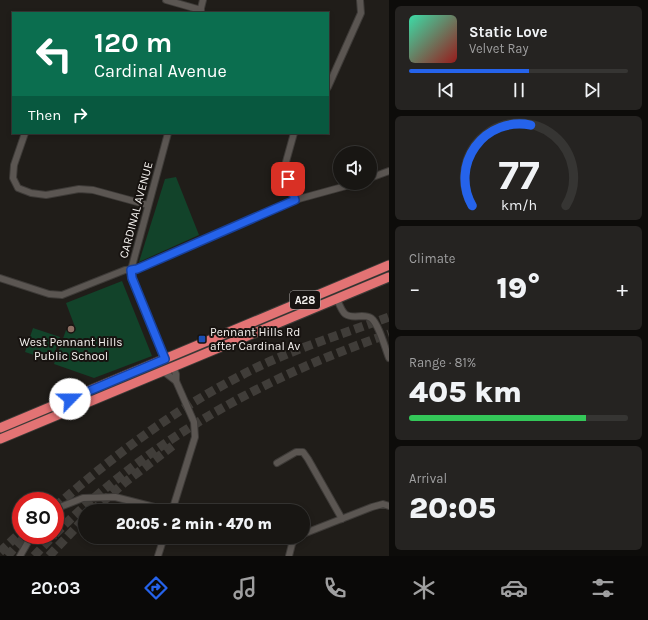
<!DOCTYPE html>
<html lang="en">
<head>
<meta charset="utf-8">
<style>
  body { margin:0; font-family:Karla,sans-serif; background:#252321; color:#f1f3f6; height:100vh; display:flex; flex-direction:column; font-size:15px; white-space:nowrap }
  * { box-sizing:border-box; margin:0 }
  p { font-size:13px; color:#9f9fa0 }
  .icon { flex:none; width:22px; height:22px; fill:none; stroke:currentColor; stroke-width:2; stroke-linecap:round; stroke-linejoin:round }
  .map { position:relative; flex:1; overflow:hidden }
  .drawer { display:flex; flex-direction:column; gap:6px; padding:6px; background:#0d0c0a; width:259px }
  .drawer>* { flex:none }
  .banner { position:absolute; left:12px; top:12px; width:317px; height:122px; border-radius:0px; box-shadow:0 2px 6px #0003,0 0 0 1px #363533; background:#0b6e4f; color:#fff; overflow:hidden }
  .tools { position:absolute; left:333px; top:146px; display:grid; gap:8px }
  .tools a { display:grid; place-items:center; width:44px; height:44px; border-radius:50%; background:#181613; box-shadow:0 2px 6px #0003,0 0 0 1px #363533; font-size:20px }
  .speed { position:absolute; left:12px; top:492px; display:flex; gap:8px; font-size:20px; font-weight:700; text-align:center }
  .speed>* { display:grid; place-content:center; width:52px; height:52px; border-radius:50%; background:#181613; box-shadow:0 2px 6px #0003,0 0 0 1px #363533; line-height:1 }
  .speed .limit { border:6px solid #d22; background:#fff; color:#111 }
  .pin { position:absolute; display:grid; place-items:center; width:34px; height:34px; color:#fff; margin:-17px; border-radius:8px; box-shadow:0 2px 6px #0006 }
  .me { position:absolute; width:44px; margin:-22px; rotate:67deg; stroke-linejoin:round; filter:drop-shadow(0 0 3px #0008) }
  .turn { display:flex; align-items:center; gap:14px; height:84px; padding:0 16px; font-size:18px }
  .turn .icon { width:52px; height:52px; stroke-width:2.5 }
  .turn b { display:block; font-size:28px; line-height:34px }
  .then { display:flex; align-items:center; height:38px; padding:0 16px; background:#0003; gap:8px; font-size:15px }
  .big { font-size:30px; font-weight:800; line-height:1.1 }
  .drawer .card { flex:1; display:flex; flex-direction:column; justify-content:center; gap:6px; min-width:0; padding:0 14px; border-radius:6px; background:#252321 }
  .drawer .dial { align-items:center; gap:0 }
  .dial svg { height:104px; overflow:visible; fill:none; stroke:#363533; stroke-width:7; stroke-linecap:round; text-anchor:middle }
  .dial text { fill:#f1f3f6; stroke:none }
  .song { display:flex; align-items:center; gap:12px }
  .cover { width:48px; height:48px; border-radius:6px; background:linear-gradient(135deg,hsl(160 70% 55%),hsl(0 70% 35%)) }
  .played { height:4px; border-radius:2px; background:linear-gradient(90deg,#2563eb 55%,#363533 55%) }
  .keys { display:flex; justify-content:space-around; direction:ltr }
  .heat { display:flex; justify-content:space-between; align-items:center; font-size:22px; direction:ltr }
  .charge { height:6px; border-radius:3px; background:linear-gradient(90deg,#34c759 81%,#363533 0) }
  .trip { position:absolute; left:78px; top:504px; width:232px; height:40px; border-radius:20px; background:#181613; box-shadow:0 2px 6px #0003,0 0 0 1px #363533; font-weight:800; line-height:40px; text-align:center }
  .menu { display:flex; height:64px; justify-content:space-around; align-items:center; background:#0a0908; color:#9f9fa0 }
  .menu .icon { width:28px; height:28px }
  .menu .on { color:#2563eb }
  .menu b { font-size:18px; color:#f1f3f6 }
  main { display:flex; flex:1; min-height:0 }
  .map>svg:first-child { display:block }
</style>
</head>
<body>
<main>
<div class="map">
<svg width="389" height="556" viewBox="0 0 389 556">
  <rect width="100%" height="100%" fill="#201d19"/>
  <g fill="#12432a">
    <polygon points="176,177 199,235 139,262 165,179"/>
    <polygon points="122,281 152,356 94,378 54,364 66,330 75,327 66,303"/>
    <polygon points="33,328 60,337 52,361 25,352"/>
  </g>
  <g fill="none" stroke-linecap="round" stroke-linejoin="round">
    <g stroke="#403d39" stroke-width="9" stroke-dasharray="9 4.5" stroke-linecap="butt">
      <path d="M55,507C112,457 172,411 240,376C286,351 340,335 389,317"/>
      <polyline points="92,511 124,483 175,444"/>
      <path d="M55,534C150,440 263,377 389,334"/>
      <polyline points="0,552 21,532"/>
      <polyline points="7,556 27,535"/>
      <polyline points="34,556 54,535"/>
      <polyline points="49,556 85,518"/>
    </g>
    <g stroke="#3e3b38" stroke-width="8">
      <g id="minor">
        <polyline points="166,0 201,10"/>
        <polyline points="200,12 203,0"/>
        <polyline points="328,87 361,13 360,0"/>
        <polyline points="25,133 14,165 13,178 18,188 31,193 46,195 79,189 93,190 148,205"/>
        <polyline points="294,133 284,169 295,200"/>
        <polyline points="370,178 389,171"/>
        <polyline points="0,278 49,294 62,295 125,270 137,269 295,200 357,183"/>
        <path d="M337,299C343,314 344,318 362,316C365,316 368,316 371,318C379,324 385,348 389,358"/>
        <polyline points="165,359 132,278 131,270 168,133"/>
        <polyline points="163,371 176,381"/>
        <polyline points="277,463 296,452 303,452 308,459 342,519"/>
        <polyline points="55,509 83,498 115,497 170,511"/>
        <polyline points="172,511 195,437 194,422 176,381 176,374 173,367"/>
        <polyline points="303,534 372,507 383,504 389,506"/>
        <polyline points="20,556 32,535"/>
        <polyline points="158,556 164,537"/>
        <polyline points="289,556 292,544 297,537"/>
      </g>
    </g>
    <g stroke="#3e3b38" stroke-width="11">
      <g id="highway">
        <polyline points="0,428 389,265"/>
        <polyline points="0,439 389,277"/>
      </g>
    </g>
    <use href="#minor" stroke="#5b5652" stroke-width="6"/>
    <use href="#highway" stroke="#e37374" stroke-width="9"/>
  </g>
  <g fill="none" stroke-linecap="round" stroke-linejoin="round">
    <g stroke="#184099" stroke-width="10">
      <polyline id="route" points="70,399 165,359 132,278 131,270 137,269 295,200 288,179"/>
    </g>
    <use href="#route" stroke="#2563eb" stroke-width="7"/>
  </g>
  <circle fill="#8d6e63" stroke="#171310" stroke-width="1.5" cx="71" cy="329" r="4"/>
  <rect fill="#1a4fb4" stroke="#171310" stroke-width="1.5" x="198" y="335" width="8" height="8" rx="2"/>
  <g text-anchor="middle" stroke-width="4" stroke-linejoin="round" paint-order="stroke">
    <rect fill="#171310" stroke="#b2afac" stroke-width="1" x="290" y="291" width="30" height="18" rx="3"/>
    <g font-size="11" font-weight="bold" fill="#f5f2ef">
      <text x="305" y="304">A28</text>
    </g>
    <g font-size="12" fill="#f5f2ef" stroke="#171310">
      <text transform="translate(136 210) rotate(-75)" y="4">CARDINAL AVENUE</text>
    </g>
    <g font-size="12" fill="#f5f2ef" stroke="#171310" text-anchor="start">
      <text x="210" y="336">Pennant Hills Rd<tspan x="210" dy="14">after Cardinal Av</tspan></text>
      <text x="71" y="346" text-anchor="middle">West Pennant Hills<tspan x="71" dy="14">Public School</tspan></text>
    </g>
  </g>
</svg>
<div class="tools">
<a><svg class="icon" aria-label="sound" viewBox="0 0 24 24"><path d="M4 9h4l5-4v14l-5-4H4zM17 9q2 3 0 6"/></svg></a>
</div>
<div class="speed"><div class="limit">80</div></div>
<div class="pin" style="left:288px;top:179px;background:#d93025"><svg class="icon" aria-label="arrive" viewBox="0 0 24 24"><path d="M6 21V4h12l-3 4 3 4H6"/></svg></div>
<svg class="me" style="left:70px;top:399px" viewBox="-20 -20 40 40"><circle r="19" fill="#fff"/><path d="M0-13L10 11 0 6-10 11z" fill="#2563eb"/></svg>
<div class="trip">20:05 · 2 min · 470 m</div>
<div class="banner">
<div class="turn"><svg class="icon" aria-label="left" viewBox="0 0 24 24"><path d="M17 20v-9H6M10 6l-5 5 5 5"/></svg><div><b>120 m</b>Cardinal Avenue</div></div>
<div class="then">Then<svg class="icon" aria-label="right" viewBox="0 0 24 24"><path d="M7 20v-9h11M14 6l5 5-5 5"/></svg></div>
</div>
</div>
<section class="drawer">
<div class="card">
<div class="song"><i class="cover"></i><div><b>Static Love</b><p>Velvet Ray</p></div></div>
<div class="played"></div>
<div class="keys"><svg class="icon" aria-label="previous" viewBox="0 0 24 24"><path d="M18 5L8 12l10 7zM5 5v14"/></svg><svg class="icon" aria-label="pause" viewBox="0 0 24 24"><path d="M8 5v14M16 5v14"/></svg><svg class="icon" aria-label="next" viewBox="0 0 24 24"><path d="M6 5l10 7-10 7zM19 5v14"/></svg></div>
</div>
<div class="card dial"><svg viewBox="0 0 100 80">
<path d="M14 69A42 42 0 1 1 86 69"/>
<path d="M14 69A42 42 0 0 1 59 7" stroke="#2563eb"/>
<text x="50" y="56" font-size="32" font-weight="700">77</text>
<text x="50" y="72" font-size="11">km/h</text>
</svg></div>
<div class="card"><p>Climate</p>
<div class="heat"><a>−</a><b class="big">19°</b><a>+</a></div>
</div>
<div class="card"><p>Range · 81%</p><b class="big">405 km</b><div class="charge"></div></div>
<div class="card"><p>Arrival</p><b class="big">20:05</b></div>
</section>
</main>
<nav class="menu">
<b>20:03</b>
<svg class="icon on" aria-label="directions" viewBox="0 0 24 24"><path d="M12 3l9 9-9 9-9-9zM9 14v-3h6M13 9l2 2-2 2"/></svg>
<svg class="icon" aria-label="music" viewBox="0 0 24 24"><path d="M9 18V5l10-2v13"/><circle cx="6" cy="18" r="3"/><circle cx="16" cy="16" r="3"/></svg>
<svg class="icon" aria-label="phone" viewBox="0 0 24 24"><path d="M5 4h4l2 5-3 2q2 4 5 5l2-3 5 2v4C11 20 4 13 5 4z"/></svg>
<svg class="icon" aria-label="climate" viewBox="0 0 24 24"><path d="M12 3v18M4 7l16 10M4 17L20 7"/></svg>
<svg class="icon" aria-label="car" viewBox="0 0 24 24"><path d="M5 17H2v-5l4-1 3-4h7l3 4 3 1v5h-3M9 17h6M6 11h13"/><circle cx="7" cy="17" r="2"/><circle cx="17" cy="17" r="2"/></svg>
<svg class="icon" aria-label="filters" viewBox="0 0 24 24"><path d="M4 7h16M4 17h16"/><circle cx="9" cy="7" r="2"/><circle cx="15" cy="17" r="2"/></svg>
</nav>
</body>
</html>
